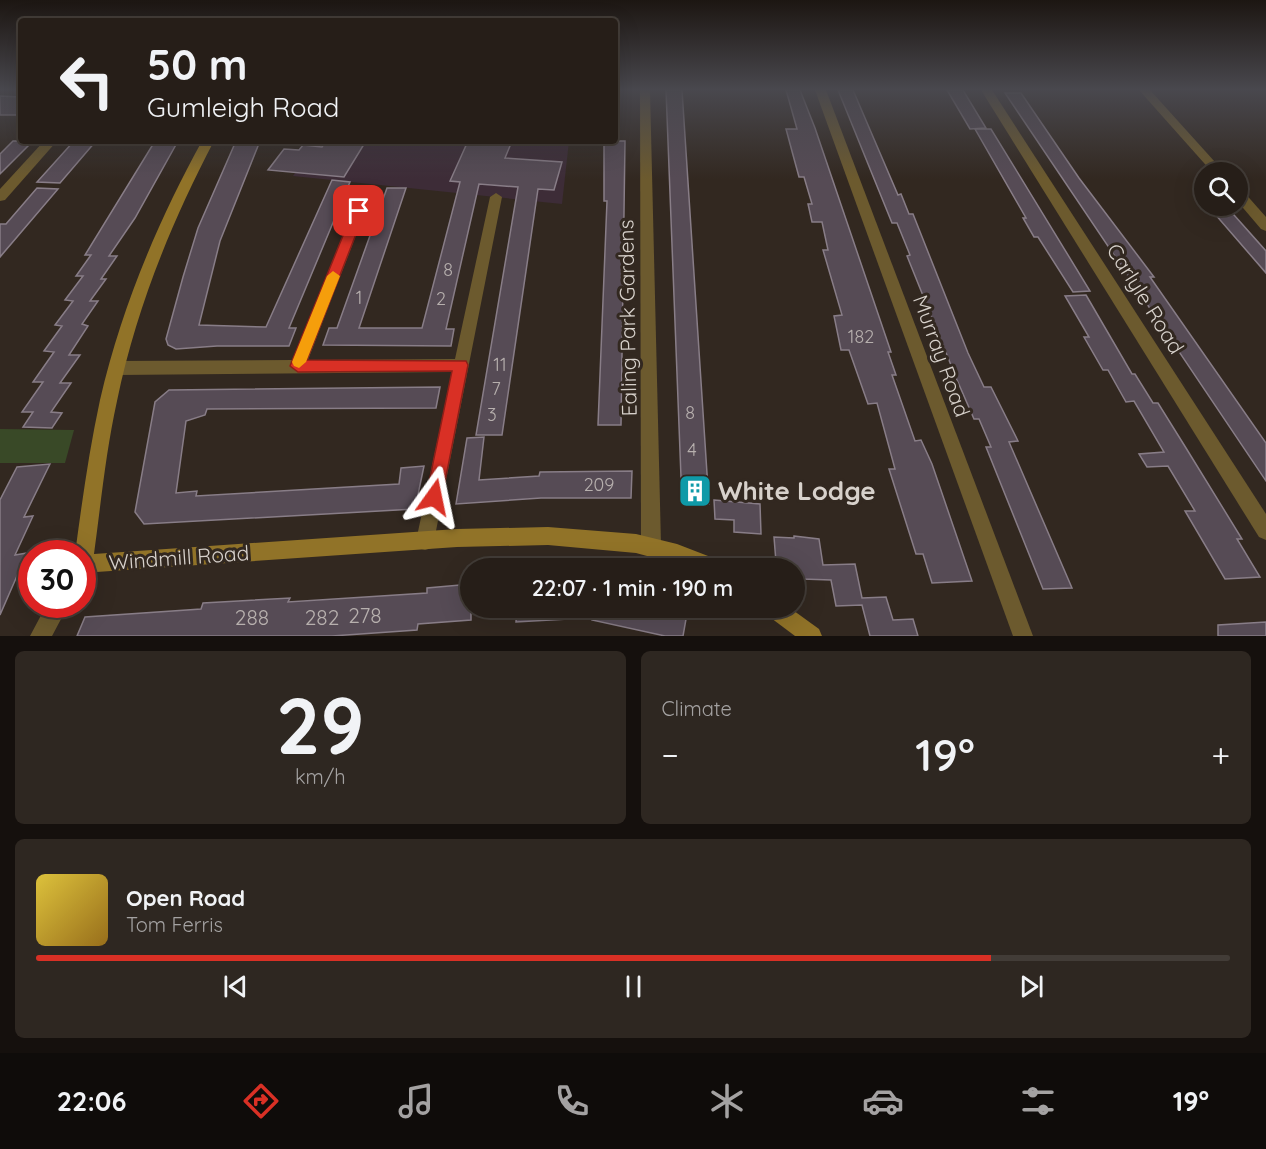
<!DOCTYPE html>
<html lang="en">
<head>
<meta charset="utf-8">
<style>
  body { margin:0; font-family:Quicksand,sans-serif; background:#2e2721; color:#f1f3f6; height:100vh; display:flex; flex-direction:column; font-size:22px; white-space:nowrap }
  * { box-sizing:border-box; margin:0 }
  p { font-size:20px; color:#a4a2a2 }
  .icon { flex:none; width:33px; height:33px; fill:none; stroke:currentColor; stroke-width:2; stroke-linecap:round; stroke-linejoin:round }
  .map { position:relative; height:636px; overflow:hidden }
  .panel { display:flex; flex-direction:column; gap:15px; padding:15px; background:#15100d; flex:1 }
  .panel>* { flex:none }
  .top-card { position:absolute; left:18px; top:18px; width:600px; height:126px; border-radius:6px; box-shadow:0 6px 24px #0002,0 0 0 2px #423c37; background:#261e18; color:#f1f3f6; overflow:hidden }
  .tools { position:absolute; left:1194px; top:162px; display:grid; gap:12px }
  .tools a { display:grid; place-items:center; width:54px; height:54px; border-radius:50%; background:#261e18; box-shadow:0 6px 24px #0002,0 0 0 2px #423c37; font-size:30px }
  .speed { position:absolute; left:18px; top:540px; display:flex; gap:12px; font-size:30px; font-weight:700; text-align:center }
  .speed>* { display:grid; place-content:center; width:78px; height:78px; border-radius:50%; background:#261e18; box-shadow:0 6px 24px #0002,0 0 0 2px #423c37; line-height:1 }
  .speed .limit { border:9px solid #d22; background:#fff; color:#111 }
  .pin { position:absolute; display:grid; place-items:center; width:51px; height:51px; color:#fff; margin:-26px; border-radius:12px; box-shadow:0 3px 9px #0006 }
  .me { position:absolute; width:66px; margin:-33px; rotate:12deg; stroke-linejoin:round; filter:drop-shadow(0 0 4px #0008) }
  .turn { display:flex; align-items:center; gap:21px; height:126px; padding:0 30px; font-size:27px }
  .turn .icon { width:78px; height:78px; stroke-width:2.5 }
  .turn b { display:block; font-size:42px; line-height:51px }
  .big { font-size:45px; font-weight:600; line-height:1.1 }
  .panel .card { flex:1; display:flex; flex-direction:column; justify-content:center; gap:9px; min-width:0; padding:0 21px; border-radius:9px; background:#2e2721 }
  .panel .dial { align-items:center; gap:0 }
  .dial b { font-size:78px; line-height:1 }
  .song { display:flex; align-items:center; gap:18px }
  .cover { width:72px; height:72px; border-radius:9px; background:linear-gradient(135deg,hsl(50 70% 55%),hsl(40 70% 35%)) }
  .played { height:6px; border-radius:3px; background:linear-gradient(90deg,#d93025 80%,#423c37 80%) }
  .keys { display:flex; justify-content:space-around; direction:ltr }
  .heat { display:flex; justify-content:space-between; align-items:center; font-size:33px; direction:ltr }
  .panel .tiles { flex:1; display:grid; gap:15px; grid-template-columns:1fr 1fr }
  .card:last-child { grid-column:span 2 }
  .trip { position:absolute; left:460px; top:558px; width:345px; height:60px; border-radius:30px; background:#261e18; box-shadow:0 6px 24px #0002,0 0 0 2px #423c37; font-weight:600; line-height:60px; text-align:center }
  .dock { display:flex; height:96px; justify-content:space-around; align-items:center; background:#0f0c0a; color:#a4a2a2 }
  .dock .icon { width:42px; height:42px }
  .dock .active { color:#d93025 }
  .dock b { font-size:27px; color:#f1f3f6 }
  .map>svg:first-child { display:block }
</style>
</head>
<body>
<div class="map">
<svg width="1266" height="636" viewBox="0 0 1266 636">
  <rect width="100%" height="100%" fill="#322820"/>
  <polygon fill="#3d2c37" points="317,141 569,141 562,204 293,176"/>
  <polygon fill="#394927" points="0,429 74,430 65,463 0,463"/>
  <g fill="#564b55" stroke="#887d87" stroke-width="1.5">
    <polygon points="666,90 682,90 709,504 682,503"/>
    <polygon points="786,90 800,90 815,128 891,352 888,352 896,375 892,375 915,441 921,440 932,464 972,581 932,583 923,554 916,554 889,469 895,469 877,403 868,404 849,350 841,350 834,316 842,315 823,250 828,250 822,222 812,222 808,204 812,204 804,177 799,177 793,155 786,129 797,129"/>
    <polygon points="838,90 853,90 898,195 901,194 909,214 913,214 968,353 984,387 991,387 1018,441 1009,442 1072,588 1043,589 986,447 991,447 979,419 974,419 957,380 907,256 910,255 897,223 892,223"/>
    <polygon points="947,90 963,90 986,128 970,129"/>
    <polygon points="1005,93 1021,93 1079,178 1154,277 1150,277 1266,443 1266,481"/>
    <polygon points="0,96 21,97 21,115 0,115"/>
    <polygon points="975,129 991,129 1090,291 1073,292 1038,237 1034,237 1023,218 1026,218"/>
    <polygon points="13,141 33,141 0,174 0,154"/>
    <polygon points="74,141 96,141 60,183 37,182"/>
    <polygon points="155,141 178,141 135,218 109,256 117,256 101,279 106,279 90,301 98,301 82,324 88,326 69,355 80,355 60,383 71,383 51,412 62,413 52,428 23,427 33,412 22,412 43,382 33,382 54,352 44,351 62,326 55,325 73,301 65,300 83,276 76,276 91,255 85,255"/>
    <polygon points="236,141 260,141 220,241 199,325 266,327 332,180 350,182 289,328 296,328 289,346 217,346 176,349 168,345 166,339 183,277 198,228"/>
    <polygon points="326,141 366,141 344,177 268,170 284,149 299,150 303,145 322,147"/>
    <polygon points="468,141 512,141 505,158 562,162 554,190 538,189 502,435 476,435 518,187 479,184 446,329 454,329 451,346 323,345 329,328 337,328 387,188 406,188 359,328 422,328 460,182 450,181"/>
    <polygon points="604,141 625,141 621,425 598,425 607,201 604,201"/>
    <polygon points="37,188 58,189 0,257 0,224 6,224"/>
    <polygon points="1208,206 1226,206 1266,251 1266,273"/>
    <polygon points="1086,295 1132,374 1135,374 1153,403 1158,403 1186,448 1242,539 1237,539 1260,577 1225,579 1185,511 1195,511 1168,466 1147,467 1139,454 1164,452 1134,401 1126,402 1108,370 1103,370 1084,337 1089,337 1065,296"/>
    <polygon points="440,387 436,408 207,409 205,415 186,421 176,493 197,491 196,496 399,484 401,468 424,466 415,509 144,524 135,512 155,402 169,390"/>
    <polygon points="484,437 479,480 539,476 540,472 632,471 631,498 541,498 456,504 467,438"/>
    <polygon points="50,464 24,517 33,516 15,555 27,553 0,615 0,500 17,467"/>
    <polygon points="714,500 760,504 761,534 734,532 734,520 715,519"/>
    <polygon points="794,536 819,539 823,565 855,564 862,598 886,597 893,620 913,619 918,636 870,636 862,605 836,606 831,580 802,579 795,577 795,568 790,568 789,563 776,562 774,537 794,538"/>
    <polygon points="471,584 471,620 418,624 417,630 332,636 77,636 85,617 201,609 203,603 290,598 288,602 427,593 427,588"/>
    <polygon points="517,608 568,608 568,619 516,622"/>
    <polygon points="595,608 688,608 683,636 665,636 592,620"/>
    <polygon points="1266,622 1266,636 1218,636 1218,625"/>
  </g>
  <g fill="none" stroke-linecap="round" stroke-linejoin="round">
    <g fill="#6c5a2e" fill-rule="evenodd">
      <polygon points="640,90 650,90 661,545 658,552 651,554 644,552 641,545"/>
      <polygon points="815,90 826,90 1033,636 1013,636"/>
      <polygon points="981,90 992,90 1266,514 1266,540 1259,537"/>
      <polygon points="1139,90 1150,90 1224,172 1212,172"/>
      <polygon points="44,141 57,141 5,200 0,201 0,189"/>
      <polygon points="367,187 373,191 308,360 455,359 490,197 496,193 502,197 434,541 432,548 425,550 418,548 416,541 452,372 118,375 112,373 110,368 112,363 118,361 293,360 361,191"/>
      <polygon points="1238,190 1243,191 1266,217 1266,231 1261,229 1238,202"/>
    </g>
    <polygon fill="#6c5a2e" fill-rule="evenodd" points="47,604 69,604 52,636 30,636"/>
    <g fill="#917328" fill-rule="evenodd">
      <path d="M202,141H214C171,223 136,309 117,401C106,451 101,502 94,554L457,529L548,527L636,534L677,544L721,561L724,568H691L636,553L548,545L457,547L82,573V554H75C82,502 89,451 100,400C121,309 157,223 202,141Z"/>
      <polygon points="764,608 790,608 819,629 822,636 795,636 767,615"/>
    </g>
  </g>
  <linearGradient id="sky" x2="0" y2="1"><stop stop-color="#1c1612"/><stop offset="0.5" stop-color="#49484e"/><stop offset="1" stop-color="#49484e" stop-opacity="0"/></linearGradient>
  <rect width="1266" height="179" fill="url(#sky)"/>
  <polygon fill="#d93025" stroke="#8d1f18" stroke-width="1.5" points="359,207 365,211 307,360 466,361 468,365 442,497 440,502 434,505 428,502 426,497 452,371 298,372 290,366 353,211"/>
  <polygon fill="#f59e0b" points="333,271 340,276 306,362 299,368 294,366 292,362 327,276"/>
  <defs>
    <g id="building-square" transform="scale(1.725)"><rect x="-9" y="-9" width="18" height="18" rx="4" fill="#0f9aa8" stroke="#322820"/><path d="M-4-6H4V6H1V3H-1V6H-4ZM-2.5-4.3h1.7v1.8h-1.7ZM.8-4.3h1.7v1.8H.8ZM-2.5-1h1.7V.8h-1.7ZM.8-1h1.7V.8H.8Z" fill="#fff"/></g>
  </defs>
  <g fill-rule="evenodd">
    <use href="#building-square" x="695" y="491"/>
  </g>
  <g text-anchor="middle" stroke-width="6" stroke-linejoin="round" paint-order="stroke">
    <g font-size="18" fill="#b7b0ae">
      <text x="448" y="276">8</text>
      <text x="359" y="304">1</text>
      <text x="441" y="305">2</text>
      <text x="861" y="343">182</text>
      <text x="500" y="371">11</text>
      <text x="496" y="395">7</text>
      <text x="690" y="419">8</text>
      <text x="492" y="421">3</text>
      <text x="692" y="456">4</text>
      <text x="599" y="491">209</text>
    </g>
    <g font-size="21" fill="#d7d1cb" stroke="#322820">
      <text transform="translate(1145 299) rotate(58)" y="7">Carlyle Road</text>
      <text transform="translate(628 318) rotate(-91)" y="7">Ealing Park Gardens</text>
      <text transform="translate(941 356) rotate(70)" y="7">Murray Road</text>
      <text transform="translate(179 558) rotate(-4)" y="7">Windmill Road</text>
    </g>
    <g font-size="21" fill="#b7b0ae">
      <text x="365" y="623">278</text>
      <text x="252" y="625">288</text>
      <text x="322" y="625">282</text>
    </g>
    <g font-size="26" font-weight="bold" fill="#d7d1cb" stroke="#322820" text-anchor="start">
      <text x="718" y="500">White Lodge</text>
    </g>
  </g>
</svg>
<div class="tools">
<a><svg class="icon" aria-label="search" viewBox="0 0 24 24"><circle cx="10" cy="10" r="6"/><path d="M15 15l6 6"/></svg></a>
</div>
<div class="speed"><div class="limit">30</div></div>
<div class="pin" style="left:359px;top:211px;background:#d93025"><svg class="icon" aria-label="arrive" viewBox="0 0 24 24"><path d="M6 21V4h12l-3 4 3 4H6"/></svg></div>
<svg class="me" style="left:434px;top:497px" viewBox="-20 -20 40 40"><path d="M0-17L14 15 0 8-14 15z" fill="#d93025" stroke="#fff" stroke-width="4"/></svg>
<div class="trip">22:07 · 1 min · 190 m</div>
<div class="top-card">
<div class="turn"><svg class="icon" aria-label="left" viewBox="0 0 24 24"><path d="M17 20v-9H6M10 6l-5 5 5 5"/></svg><div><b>50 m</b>Gumleigh Road</div></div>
</div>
</div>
<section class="panel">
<div class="tiles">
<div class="card dial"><b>29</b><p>km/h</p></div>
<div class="card"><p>Climate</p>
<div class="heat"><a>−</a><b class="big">19°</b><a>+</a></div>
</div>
<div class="card">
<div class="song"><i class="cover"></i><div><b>Open Road</b><p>Tom Ferris</p></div></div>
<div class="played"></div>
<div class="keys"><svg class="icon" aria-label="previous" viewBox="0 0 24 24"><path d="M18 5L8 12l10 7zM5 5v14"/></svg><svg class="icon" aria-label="pause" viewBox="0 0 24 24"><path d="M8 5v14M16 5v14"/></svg><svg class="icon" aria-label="next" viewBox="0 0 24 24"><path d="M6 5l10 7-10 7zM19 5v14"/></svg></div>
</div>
</div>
</section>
<nav class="dock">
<b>22:06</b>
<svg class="icon active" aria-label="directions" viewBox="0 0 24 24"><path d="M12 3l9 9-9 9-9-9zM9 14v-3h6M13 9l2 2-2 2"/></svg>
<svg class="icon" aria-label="music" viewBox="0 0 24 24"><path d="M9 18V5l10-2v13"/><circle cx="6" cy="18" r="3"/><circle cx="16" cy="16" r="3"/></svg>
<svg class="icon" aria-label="phone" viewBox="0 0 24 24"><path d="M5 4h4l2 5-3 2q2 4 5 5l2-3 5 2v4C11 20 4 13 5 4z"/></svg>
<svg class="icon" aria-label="climate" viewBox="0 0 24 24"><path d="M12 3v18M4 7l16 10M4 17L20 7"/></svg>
<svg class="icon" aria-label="car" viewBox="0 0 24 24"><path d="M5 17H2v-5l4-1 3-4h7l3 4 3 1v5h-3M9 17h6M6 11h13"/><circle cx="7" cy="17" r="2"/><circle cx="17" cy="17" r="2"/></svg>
<svg class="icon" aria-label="filters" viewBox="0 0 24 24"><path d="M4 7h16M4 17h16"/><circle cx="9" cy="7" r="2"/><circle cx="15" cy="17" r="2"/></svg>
<b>19°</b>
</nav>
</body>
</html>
